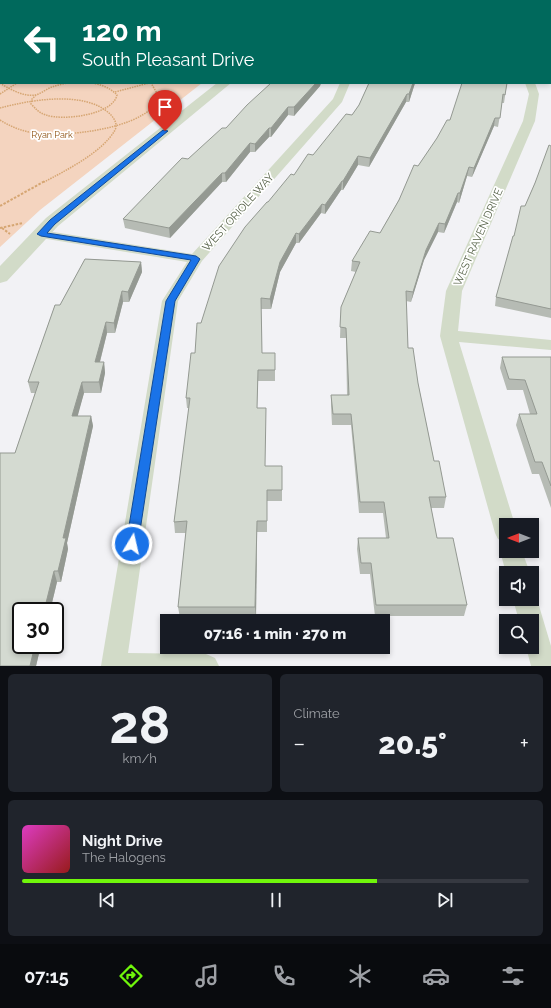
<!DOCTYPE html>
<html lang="en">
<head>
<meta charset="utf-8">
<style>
  body { margin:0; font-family:Raleway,sans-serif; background:#20242c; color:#f1f3f6; height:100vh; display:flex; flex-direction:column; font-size:15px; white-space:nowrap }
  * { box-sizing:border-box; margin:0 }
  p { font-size:13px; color:#9ea1a6 }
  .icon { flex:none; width:22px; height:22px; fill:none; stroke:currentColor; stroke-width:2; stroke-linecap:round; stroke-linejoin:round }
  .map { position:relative; height:666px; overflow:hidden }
  .details { display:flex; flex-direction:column; gap:8px; padding:8px; background:#0d0f14; flex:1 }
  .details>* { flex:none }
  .top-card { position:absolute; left:0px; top:0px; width:551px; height:84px; box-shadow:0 2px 6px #0003; background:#00695c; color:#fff; overflow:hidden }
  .needle { width:26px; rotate:270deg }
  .fabs { position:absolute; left:499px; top:518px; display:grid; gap:8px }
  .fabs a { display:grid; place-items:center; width:40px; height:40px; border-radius:0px; background:#171b24; box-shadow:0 2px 6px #0003; font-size:20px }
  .speed { position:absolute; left:12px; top:602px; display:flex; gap:8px; font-size:20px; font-weight:700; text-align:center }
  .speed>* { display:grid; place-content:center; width:52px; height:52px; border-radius:50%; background:#171b24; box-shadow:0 2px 6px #0003; line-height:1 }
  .speed .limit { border:2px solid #111; border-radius:6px; background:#fff; color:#111 }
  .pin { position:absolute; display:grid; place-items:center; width:34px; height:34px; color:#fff; margin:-41px -17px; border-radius:50% 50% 50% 0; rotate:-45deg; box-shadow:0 0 4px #0007 }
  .pin .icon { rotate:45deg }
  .me { position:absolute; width:44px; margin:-22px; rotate:9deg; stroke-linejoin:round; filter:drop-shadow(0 0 3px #0008) }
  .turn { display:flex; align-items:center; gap:14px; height:84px; padding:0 16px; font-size:18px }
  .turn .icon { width:52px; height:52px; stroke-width:2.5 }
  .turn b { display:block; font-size:28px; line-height:34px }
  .big { font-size:30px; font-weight:800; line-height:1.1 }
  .details .widget { flex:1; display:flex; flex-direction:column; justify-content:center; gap:6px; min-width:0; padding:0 14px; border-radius:6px; background:#20242c }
  .details .dial { align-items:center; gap:0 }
  .dial b { font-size:52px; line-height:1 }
  .song { display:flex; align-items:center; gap:12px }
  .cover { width:48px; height:48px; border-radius:6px; background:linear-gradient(135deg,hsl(310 70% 55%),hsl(0 70% 35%)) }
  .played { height:4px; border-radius:2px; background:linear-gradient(90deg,#70f60b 70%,#363941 70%) }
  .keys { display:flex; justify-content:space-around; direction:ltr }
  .heat { display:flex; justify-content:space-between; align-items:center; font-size:22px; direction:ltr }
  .details .tiles { flex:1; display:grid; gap:8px; grid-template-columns:1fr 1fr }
  .widget:last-child { grid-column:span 2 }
  .trip { position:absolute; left:160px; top:614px; width:230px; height:40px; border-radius:0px; background:#171b24; box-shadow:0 2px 6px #0003; font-weight:800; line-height:40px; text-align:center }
  .tabs { display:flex; height:64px; justify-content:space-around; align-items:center; background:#090b0e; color:#9ea1a6 }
  .tabs .icon { width:28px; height:28px }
  .tabs .active { color:#70f60b }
  .tabs b { font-size:18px; color:#f1f3f6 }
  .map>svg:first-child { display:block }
</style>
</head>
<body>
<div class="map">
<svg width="551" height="666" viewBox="0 0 551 666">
  <rect width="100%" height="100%" fill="#f2f2f5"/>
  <polygon fill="#f4d4bf" points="0,0 238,0 1,1 1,83 202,83 40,210 0,247"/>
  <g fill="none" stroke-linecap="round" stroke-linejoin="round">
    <g stroke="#d6a673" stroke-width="1.5" stroke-dasharray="1.5 1" stroke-linecap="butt">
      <path d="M0,83C9,89 24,97 35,95C41,94 46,89 52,87C72,80 102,79 117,95C113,115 63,121 46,115C39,113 36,109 31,104L32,99L36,95"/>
      <polyline points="115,92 149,83"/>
      <polyline points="0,94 17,83"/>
      <path d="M0,108C30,100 85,90 110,114C114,118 118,124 115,130C103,152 65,171 44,182"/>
      <path d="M0,120C11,127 22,131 34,133C65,137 132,130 154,106C156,103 157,99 158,95L151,83"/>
    </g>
    <g stroke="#d6a673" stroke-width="2" stroke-dasharray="2.5 1.5" stroke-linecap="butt">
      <polyline points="0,206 45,181"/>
      <polyline points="0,228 23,223"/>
      <polyline points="2,228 10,234"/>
    </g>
    <g fill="#d2dbc8" fill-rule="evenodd">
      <polygon points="340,83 350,83 342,102 202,261 178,301 128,653 206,654 215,658 219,666 101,666 162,301 187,262 41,238 36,237 34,234 36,231 41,230 192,254 333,99"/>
      <polygon points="525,83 535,83 539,94 535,121 462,291 458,331 551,340 551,350 459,342 515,525 506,525 506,542 498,539 495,533 440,336 446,291 523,121 529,94"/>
      <polygon points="506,543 506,551 522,551 530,573 506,573 500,551 503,544"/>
      <polygon points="532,591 537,599 551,646 551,666 531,666 526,647 532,647 532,621 519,621 513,599 532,599"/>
    </g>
    <g fill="#d2dbc8" fill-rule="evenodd">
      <rect x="250" y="0" width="10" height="1"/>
      <polygon points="217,83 231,83 58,226 7,281 0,283 0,266 46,218"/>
    </g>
  </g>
  <g fill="#b6bbb4">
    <rect x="279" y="0" width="220" height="1"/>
    <polygon points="550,2 550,4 551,4 551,72 550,70"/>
    <polygon points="271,83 321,83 320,86 294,116 288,115 271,137 269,137 255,152 250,152 226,182 222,182 170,238 125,228 123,219 188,159 226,128"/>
    <polygon points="369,83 415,83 409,102 406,102 369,167 358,165 343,190 341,190 325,214 321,213 299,243 296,243 280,272 271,309 261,309 262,353 275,353 275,381 258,381 257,408 265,466 282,466 282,501 267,501 267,532 257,532 256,618 180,618 178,607 186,533 175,533 174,522 189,408 187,408 186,398 201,323 268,202 352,115 359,105"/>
    <polygon points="507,83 504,103 502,103 498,127 494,126 472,177 467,176 459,203 457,202 444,233 438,232 424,260 411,302 406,301 408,348 418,383 434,461 446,497 444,508 431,508 437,538 467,605 464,616 375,616 370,574 360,574 357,549 358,538 386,538 383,513 359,513 351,425 332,425 331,406 331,395 347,395 346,338 340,338 341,307 356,272 351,271 352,261 380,233 418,166 450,120"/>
    <polygon points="551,146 551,318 495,306 496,297 514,236 525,206 535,183"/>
    <polygon points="85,259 141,262 142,272 129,302 123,302 115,333 107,333 100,362 104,362 105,373 101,393 84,393 77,416 91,416 93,426 67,543 68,549 61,582 57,582 50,611 21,611 21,645 41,645 36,666 0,666 0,453 15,453 35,393 31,393 28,382 55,305 60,305"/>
    <polygon points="502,357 551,357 551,508 539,474 532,474 516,425 519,414 530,414 523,390 507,390 500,368"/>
  </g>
  <g fill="#949992">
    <polygon points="316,83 321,83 320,86 294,116 294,107"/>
    <polygon points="413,83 415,83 409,102 409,94"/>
    <polygon points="407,94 406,102 369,167 370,158"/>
    <polygon points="288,107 288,115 271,137 271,128"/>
    <polygon points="495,118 494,126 472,177 474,168"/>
    <polygon points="269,128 269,137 255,152 255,144"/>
    <polygon points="250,143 250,152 226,182 225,173"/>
    <polygon points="358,156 358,165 343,190 343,181"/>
    <polygon points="469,167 467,176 459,203 460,193"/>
    <polygon points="222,173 222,182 170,238 169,228"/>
    <polygon points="342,181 341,190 325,214 325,205"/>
    <polygon points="458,193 457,202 444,233 445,224"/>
    <polygon points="322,204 321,213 299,243 299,234"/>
    <polygon points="439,223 438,232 424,260 411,302 413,292 426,250"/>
    <polygon points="296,233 296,243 280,272 271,309 270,299 280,262"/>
    <polygon points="141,262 142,272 129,302 128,292"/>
    <polygon points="122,291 123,302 115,333 114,323"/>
    <polygon points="106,322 107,333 97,373 95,362"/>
    <polygon points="104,362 105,373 101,393 99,382"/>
    <polygon points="82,382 84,393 75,426 72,416"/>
    <polygon points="91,416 93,426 67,543 68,549 61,582 58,571 63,538"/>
    <polygon points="257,521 257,532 256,618 255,607"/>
    <polygon points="54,571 57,582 50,611 44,611"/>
    <polygon points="35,645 41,645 36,666 30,666"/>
  </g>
  <g fill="#d4dad1" stroke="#949992">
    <polygon points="289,0 499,0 499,1 293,1"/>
    <polygon points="550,2 550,4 551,4 551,62 550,60"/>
    <polygon points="271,83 316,83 294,107 288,107 271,128 269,128 255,144 250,143 225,173 222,173 169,228 123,219 182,158 188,159 222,128 226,128 247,105"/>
    <polygon points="369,83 413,83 409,94 407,94 370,158 358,156 343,181 342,181 325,205 322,204 299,234 296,233 280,262 270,299 261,298 262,353 275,353 275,370 258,370 257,408 266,408 265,466 282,466 282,490 267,490 267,521 257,521 255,607 178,607 187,521 174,522 190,398 186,398 191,353 195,353 197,323 201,323 219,266 245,227 267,202 268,202 291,174 294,175 308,154 313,155 346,114 352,115 359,105"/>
    <polygon points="462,83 507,83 505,95 503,94 500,118 495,118 474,168 469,167 460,193 458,193 445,224 439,223 426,250 413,292 406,291 408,348 413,348 418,383 434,461 439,461 446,497 429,497 437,538 453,538 467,605 376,605 371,563 361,563 358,538 389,538 384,502 360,502 351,414 333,414 331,395 349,395 346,328 340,327 341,307 360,262 352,261 370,231 380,233 399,200 414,165 418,166 437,138 447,120 450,120"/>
    <polygon points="549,145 551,146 551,309 496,297 513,236 514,236 521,206 525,206 535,183"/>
    <polygon points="85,259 141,262 128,292 122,291 114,323 106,322 95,362 104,362 99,382 82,382 72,416 91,416 63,538 66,538 58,571 54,571 44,611 21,611 21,645 35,645 30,666 0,666 0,453 15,453 39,382 28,382 55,305 60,305"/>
    <polygon points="502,357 551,357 551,486 542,462 535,462 519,414 537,414 525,380 509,379"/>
  </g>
  <polygon fill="#1a73e8" stroke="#114b97" points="163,130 168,131 55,224 47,233 196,256 200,259 175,301 138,544 136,547 132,548 128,547 126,544 166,301 191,260 41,236 37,234 50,220"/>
  <g text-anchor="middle" stroke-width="3.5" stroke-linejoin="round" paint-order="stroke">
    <g font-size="9" fill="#8d4f0f" stroke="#fff">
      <text x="52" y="138">Ryan Park</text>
    </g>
    <g font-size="11" fill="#566248" stroke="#fff">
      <text transform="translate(238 212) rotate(-48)" y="4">WEST ORIOLE WAY</text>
      <text transform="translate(478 237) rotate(-66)" y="4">WEST RAVEN DRIVE</text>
    </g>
  </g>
</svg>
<div class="fabs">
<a><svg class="needle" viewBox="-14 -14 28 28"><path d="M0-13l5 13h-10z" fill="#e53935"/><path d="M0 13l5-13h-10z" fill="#9ea1a6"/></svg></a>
<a><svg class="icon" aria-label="sound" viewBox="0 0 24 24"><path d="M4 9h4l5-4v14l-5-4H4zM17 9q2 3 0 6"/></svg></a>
<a><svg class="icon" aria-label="search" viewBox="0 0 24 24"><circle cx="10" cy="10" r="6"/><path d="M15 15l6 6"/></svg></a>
</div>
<div class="speed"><div class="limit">30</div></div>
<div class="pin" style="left:165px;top:131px;background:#d93025"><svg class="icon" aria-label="arrive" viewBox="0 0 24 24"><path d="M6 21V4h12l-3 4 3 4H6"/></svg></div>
<svg class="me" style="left:132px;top:544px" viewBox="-20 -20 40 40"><circle r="17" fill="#1a73e8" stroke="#fff" stroke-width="3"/><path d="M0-11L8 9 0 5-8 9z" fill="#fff"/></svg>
<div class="trip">07:16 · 1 min · 270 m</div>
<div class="top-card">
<div class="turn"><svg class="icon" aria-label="left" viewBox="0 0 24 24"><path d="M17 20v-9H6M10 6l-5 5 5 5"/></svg><div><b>120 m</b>South Pleasant Drive</div></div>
</div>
</div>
<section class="details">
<div class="tiles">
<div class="widget dial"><b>28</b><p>km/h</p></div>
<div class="widget"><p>Climate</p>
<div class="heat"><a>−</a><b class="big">20.5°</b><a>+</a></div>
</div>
<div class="widget">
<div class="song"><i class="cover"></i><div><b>Night Drive</b><p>The Halogens</p></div></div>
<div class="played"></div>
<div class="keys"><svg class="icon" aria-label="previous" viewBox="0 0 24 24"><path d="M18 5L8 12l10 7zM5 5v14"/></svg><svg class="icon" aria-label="pause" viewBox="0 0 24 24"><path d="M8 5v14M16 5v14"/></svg><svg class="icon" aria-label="next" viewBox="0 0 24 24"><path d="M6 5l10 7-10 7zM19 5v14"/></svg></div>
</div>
</div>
</section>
<nav class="tabs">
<b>07:15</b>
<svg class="icon active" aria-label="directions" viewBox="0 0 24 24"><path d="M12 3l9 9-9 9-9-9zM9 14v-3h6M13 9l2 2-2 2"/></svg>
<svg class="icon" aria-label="music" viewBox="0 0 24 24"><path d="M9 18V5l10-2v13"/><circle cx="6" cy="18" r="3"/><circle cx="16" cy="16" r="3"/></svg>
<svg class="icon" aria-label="phone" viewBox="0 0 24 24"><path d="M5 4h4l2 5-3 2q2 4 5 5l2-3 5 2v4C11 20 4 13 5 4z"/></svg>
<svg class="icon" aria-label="climate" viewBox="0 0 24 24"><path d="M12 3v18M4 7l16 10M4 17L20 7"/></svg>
<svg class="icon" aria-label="car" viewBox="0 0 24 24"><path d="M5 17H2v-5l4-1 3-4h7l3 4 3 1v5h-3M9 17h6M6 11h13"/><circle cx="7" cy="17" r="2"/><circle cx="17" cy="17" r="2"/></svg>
<svg class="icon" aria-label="filters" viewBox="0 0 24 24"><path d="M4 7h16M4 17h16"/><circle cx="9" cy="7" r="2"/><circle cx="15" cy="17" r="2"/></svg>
</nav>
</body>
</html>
